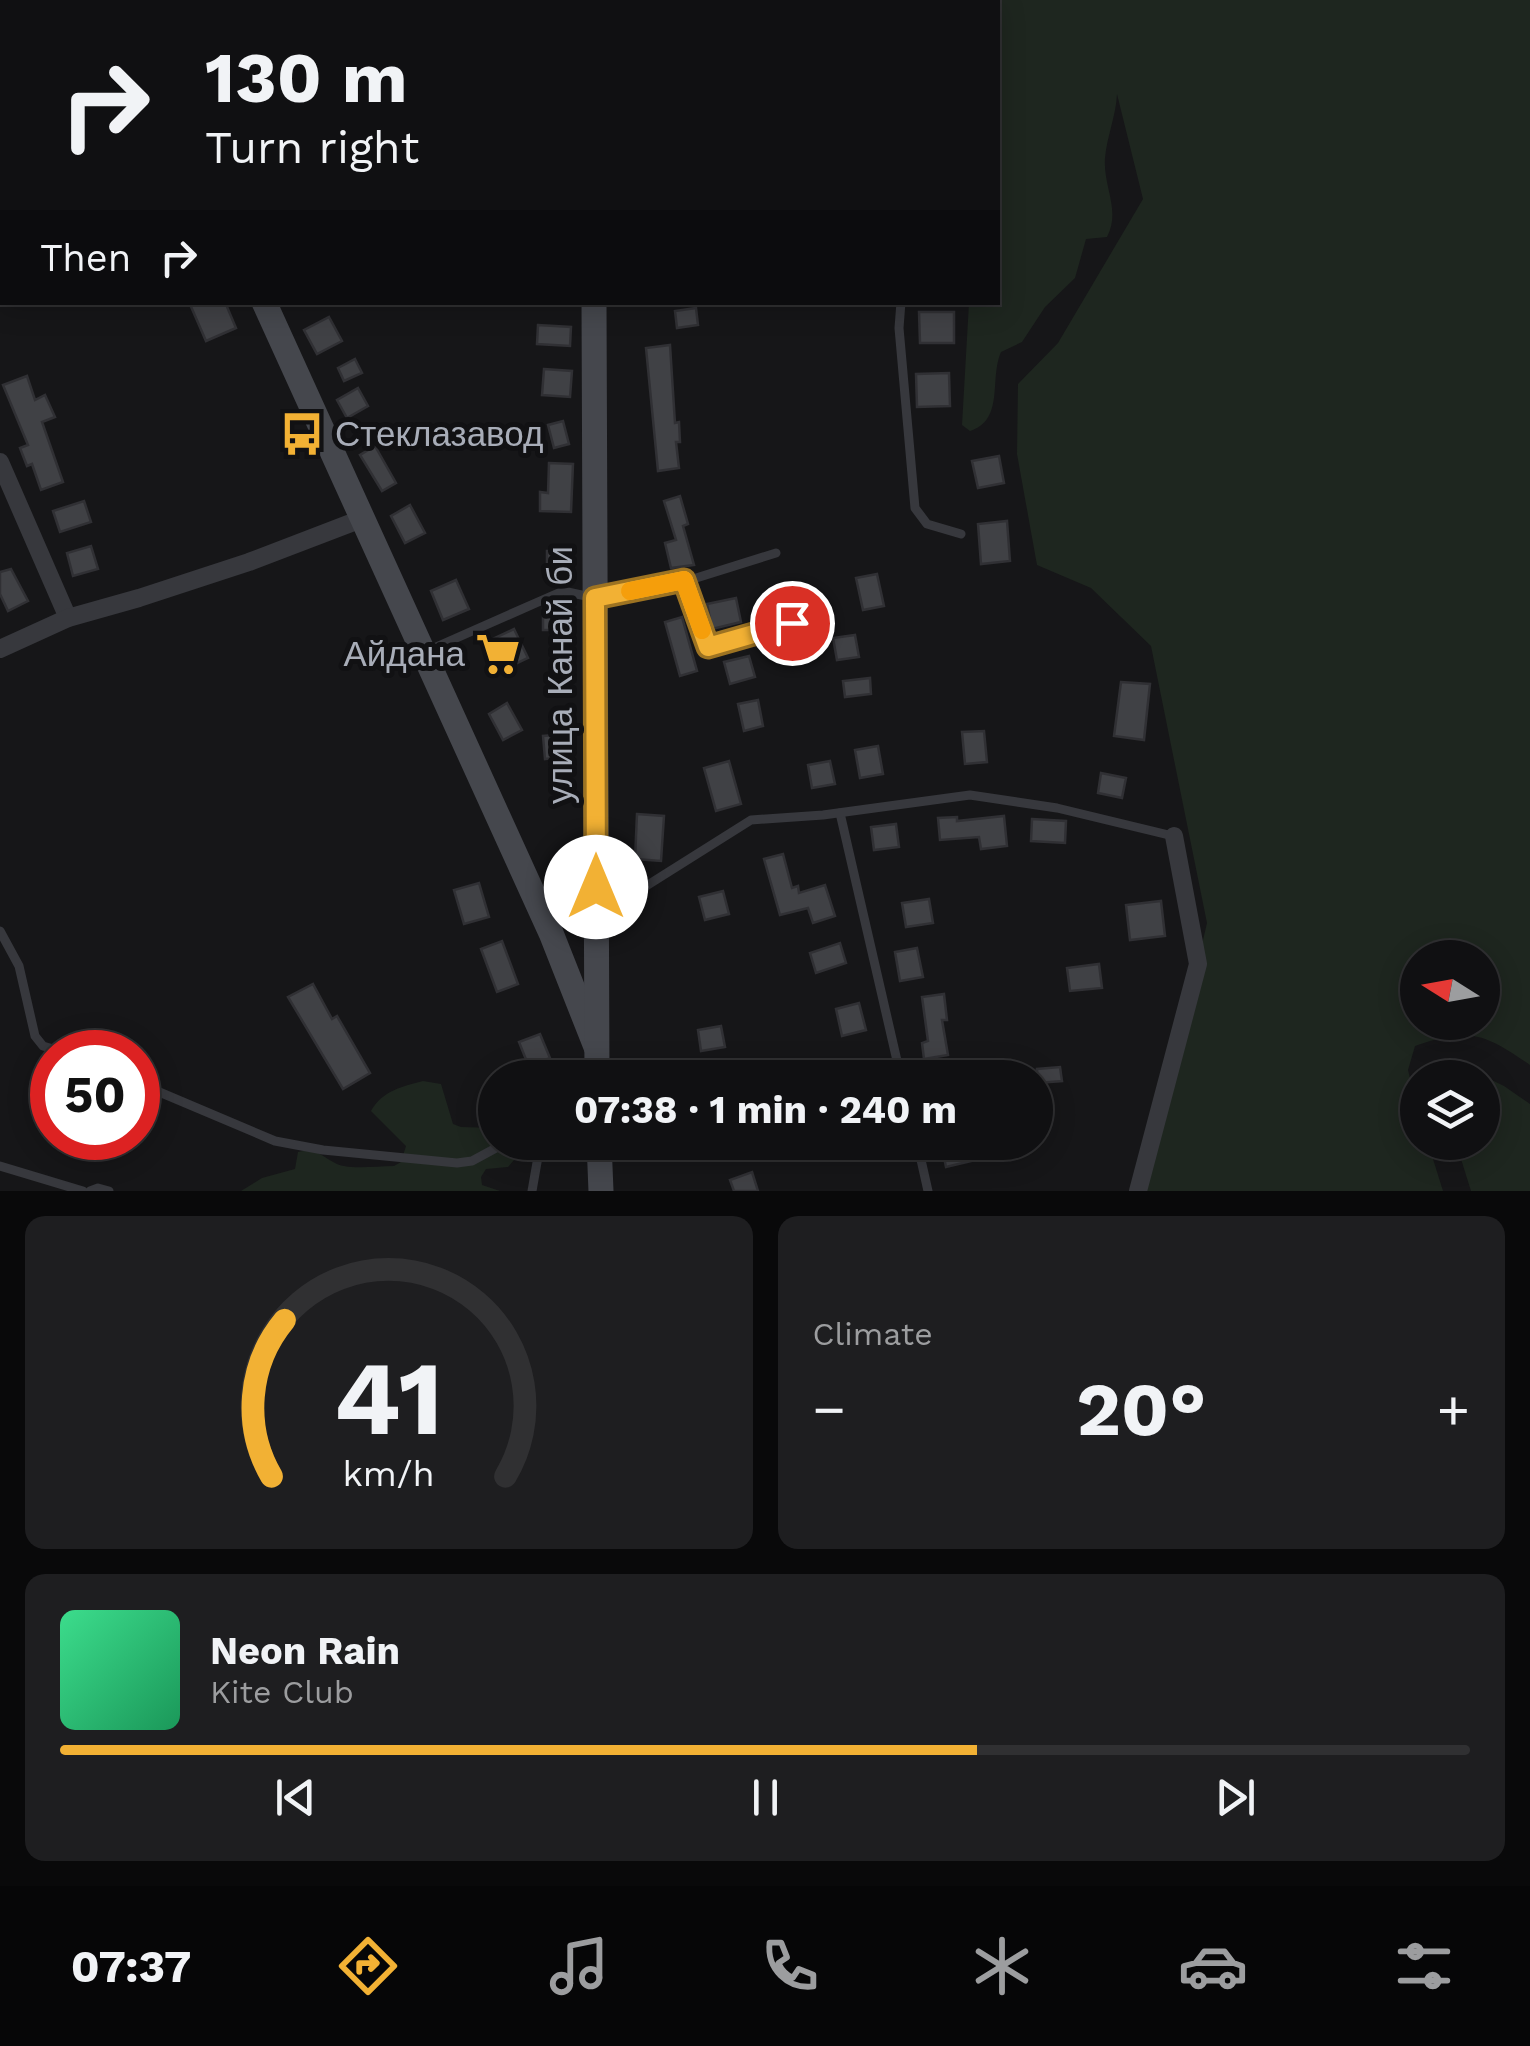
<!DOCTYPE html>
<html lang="en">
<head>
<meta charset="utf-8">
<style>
  body { margin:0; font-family:"Work Sans",sans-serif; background:#1e1e20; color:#f1f3f6; height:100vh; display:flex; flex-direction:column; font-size:38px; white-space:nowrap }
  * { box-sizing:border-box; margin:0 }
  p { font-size:32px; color:#9c9d9f }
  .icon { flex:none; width:55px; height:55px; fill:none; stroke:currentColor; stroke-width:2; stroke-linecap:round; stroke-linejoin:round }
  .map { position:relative; height:1191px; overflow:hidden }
  .side { display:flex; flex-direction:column; gap:25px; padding:25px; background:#09090a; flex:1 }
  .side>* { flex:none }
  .hud { position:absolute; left:0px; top:0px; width:1000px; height:305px; box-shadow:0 5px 25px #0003,0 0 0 2px #303032; background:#101012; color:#f1f3f6; overflow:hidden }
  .needle { width:65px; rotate:281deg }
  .buttons { position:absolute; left:1400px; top:940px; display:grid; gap:20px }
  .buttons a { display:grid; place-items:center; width:100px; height:100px; border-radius:50%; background:#101012; box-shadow:0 5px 25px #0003,0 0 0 2px #303032; font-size:50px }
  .speed { position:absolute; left:30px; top:1030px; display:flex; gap:20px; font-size:50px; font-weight:700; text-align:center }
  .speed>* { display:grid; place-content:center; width:130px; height:130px; border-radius:50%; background:#101012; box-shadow:0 5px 25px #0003,0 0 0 2px #303032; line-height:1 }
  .speed .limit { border:15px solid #d22; background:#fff; color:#111 }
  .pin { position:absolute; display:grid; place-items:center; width:85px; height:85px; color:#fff; margin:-42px; border:5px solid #fff; border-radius:50%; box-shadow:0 2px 10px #0007 }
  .me { position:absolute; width:110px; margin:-55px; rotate:0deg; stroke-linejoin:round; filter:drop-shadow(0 0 8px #0008) }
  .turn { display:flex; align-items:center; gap:35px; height:210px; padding:0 40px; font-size:45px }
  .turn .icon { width:130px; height:130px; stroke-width:2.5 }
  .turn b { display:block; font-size:70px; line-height:85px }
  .then { display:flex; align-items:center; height:95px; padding:0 40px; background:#0003; gap:20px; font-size:38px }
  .big { font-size:75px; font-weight:700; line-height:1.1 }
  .side .card { flex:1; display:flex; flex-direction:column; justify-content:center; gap:15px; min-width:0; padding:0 35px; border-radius:20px; background:#1e1e20 }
  .side .dial { align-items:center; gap:0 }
  .dial svg { height:260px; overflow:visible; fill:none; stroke:#303032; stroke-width:7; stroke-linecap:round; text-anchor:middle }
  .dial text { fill:#f1f3f6; stroke:none }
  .song { display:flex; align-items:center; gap:30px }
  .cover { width:120px; height:120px; border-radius:15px; background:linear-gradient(135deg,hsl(150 70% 55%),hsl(150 70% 35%)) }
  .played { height:10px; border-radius:5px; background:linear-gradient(90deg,#f2b134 65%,#303032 65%) }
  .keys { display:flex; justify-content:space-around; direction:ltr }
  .heat { display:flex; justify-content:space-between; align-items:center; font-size:55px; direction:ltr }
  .side .tiles { flex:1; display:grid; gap:25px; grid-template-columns:1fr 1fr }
  .card:last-child { grid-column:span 2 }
  .trip { position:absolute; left:478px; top:1060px; width:575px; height:100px; border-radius:50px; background:#101012; box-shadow:0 5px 25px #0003,0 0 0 2px #303032; font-weight:700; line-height:100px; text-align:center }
  .dock { display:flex; height:160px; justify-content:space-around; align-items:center; background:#060607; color:#9c9d9f }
  .dock .icon { width:70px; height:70px }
  .dock .current { color:#f2b134 }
  .dock b { font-size:45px; color:#f1f3f6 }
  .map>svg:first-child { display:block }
</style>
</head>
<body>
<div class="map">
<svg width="1530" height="1191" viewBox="0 0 1530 1191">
  <rect width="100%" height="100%" fill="#161618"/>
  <g fill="#1e261f" fill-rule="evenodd">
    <path d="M947,0H1530V1065C1484,1033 1469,1027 1415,1046L1408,1070L1417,1106L1418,1142L1428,1143L1443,1191H1145L1207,923L1151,646L1091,588L1037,565L1017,454L1018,384L1058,343L1143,199L1117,94C1116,116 1107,136 1105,158C1103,187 1121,210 1107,237L1086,239L1075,278L1045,307L1022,342L1001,352C989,379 1005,420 970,431L962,425L969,303L998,302V2ZM1418,958H1482V1022H1418Z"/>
    <polygon points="1469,1069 1504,1086 1530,1104 1530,1191 1471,1191 1456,1143 1482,1142 1482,1078 1448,1077 1454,1073"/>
    <path d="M423,1081L441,1084L453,1124L461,1127L495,1128V1141L490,1148L500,1143H523L520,1153L508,1167L486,1169L481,1177L482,1185L500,1191H241L262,1178L295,1169L298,1152C318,1145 327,1163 344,1166C359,1169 378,1166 394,1166L401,1162L406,1146L371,1111C382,1091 403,1086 423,1081Z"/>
  </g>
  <g fill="#404145" stroke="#303034" stroke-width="2.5">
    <polygon points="189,302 225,302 236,328 206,341"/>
    <polygon points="696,308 698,325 677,328 675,311"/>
    <polygon points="919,312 954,312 954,343 920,343"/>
    <polygon points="329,317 342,341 317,354 304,330"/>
    <polygon points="538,325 571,327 570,346 537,344"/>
    <polygon points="670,345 675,423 679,422 680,442 676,442 679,468 658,471 646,348"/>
    <polygon points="355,359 362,373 344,381 338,368"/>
    <polygon points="544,369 572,371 570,397 542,395"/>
    <polygon points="949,373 950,406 917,407 916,374"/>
    <polygon points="27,376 35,400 45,395 55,417 42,422 63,482 41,490 32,464 27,466 20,448 28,445 3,385"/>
    <polygon points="358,388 368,406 347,418 337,400"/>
    <polygon points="563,421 569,444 554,448 548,425"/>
    <polygon points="375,446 396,483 382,491 360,455"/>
    <polygon points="999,456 1004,483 978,488 972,461"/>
    <polygon points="549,463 573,464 571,512 540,511 540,492 548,493"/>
    <polygon points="680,496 688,524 683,526 694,565 671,568 665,543 676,540 664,501"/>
    <polygon points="84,501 91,522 60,532 53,511"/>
    <polygon points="410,505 425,533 405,543 391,516"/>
    <polygon points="1007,521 1010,561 981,564 978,524"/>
    <polygon points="91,546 98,569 73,576 67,553"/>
    <rect x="547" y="551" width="21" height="18"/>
    <polygon points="11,569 28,601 8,611 0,594 0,572"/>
    <polygon points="877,574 884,606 863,610 856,578"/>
    <polygon points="456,580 469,609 443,620 431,591"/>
    <polygon points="736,598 741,622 712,629 707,604"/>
    <rect x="543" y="609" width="25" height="21"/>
    <polygon points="682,617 697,671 680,676 665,622"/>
    <polygon points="514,629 528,658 500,671 486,642"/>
    <polygon points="805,632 808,650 783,653 781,635"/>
    <polygon points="855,635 859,657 837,660 833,638"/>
    <polygon points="749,656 755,677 730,684 724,662"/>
    <polygon points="870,678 871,694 845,697 843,681"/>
    <polygon points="1121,682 1150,684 1144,740 1114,736"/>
    <polygon points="758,700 763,726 744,731 738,704"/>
    <polygon points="507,703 522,730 503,740 489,714"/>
    <polygon points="984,731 987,762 965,764 962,732"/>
    <polygon points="567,734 569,756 545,759 543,736"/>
    <polygon points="878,746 883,774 860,778 855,750"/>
    <polygon points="729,761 741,804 716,811 704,768"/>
    <polygon points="830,761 835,784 812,788 808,765"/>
    <polygon points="1101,773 1126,778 1122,798 1098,793"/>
    <polygon points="637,814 664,816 661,861 635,859"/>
    <polygon points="1004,816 1007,846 981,849 979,837 940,840 938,818 957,817 957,821"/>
    <polygon points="1032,819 1066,821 1065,843 1031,841"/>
    <polygon points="896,824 899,847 874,850 871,827"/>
    <polygon points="783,854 792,888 798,886 799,893 825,885 835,916 813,923 808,908 780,915 764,859"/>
    <polygon points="479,883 489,917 464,924 454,890"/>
    <polygon points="723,891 729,914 705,920 699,897"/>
    <polygon points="929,899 933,923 906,927 902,903"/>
    <polygon points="1161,901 1165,936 1130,940 1126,905"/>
    <polygon points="502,941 518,984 497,992 481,949"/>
    <polygon points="840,943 846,963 816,973 810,953"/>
    <polygon points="917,948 923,977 900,981 895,952"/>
    <polygon points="1099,964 1102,988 1070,991 1067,968"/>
    <polygon points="313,984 332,1019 337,1016 370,1073 343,1089 288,997"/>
    <polygon points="944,994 947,1020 942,1020 948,1055 924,1059 922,1043 928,1041 922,997"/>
    <polygon points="859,1003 866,1030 842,1036 836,1009"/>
    <polygon points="721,1026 725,1047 701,1051 698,1030"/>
    <polygon points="540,1034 550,1058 529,1067 519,1042"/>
    <polygon points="1060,1067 1062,1081 1038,1083 1037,1069"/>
    <polygon points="967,1142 971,1161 946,1167 942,1148"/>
    <polygon points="752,1172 758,1191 734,1191 730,1180"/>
  </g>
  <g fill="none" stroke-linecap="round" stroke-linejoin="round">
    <g stroke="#37383d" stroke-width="9">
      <polyline points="863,2 864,0"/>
      <polyline points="901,302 899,328 915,508 927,524 961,534"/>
      <polyline points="683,581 709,647 792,623"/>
      <polyline points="427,651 563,591 595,598 693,579 776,553"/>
      <polyline points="840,813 901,1078"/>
      <polyline points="599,887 643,888 751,820 823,815 970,795 1057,808 1173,836"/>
      <polyline points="0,931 19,966 35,1036 43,1046 63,1052"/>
      <polyline points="138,1083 275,1141 323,1150 457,1163 472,1161 507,1142"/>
      <polyline points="917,1142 928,1191"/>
      <polyline points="0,1166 83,1191"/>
      <polyline points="90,1191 98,1188 109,1191"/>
      <polyline points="532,1191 539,1151 545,1142"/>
    </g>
    <g stroke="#37383d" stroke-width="18">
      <polyline points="406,0 406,2"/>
      <polyline points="0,462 68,618"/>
      <polyline points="0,649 68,618 139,598 249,562 364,518"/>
      <polyline points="1138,1191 1198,964 1174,836"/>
    </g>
    <g stroke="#45474d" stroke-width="25">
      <polyline points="126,0 127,2"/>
      <polyline points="593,0 593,2"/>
      <polyline points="264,302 551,933 596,1047"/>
      <polyline points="594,302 597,1078"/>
      <polyline points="599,1142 601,1191"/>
    </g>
  </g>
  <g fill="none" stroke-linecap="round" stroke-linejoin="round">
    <g stroke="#9d7322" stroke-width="25">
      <polyline id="route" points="596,887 595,598 684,580 708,647 792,623"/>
    </g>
    <use href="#route" stroke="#f2b134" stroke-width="18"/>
    <polyline stroke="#f59e0b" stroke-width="18" points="630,591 684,580 702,630"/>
  </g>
  <defs>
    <g id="bus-bare" transform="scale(3.45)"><path d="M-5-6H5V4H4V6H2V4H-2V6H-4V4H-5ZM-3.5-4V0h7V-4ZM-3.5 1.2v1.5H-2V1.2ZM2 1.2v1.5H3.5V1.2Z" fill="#f2b134" stroke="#111113" stroke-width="2.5" paint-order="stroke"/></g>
    <g id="supermarket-bare" transform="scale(3.45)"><path d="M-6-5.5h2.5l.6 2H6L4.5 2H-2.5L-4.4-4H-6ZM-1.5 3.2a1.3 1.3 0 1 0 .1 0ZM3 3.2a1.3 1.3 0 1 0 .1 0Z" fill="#f2b134" stroke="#111113" stroke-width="2.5" paint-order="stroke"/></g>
  </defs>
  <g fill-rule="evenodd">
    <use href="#bus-bare" x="302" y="434"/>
    <use href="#supermarket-bare" x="498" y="654"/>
  </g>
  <g text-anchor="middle" stroke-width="10" stroke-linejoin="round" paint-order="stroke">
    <g font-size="35" fill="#a8adb8" stroke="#111113" text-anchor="start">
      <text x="335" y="446">Стеклазавод</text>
      <text x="465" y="666" text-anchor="end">Айдана</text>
    </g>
    <g font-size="35" fill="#a8adb8" stroke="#111113">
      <text transform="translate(560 675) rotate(-90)" y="12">улица Канай би</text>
    </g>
  </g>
</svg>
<div class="buttons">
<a><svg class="needle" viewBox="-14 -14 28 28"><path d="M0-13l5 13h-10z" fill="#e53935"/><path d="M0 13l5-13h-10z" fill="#9c9d9f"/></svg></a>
<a><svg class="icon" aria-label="layers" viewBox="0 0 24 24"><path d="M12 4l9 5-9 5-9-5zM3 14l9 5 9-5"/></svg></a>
</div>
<div class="speed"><div class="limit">50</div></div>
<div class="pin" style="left:792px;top:623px;background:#d93025"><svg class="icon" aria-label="arrive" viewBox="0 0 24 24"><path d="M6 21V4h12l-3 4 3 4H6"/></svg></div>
<svg class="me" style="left:596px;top:887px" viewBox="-20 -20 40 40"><circle r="19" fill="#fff"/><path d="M0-13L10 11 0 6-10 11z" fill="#f2b134"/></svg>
<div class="trip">07:38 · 1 min · 240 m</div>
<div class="hud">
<div class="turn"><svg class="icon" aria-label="right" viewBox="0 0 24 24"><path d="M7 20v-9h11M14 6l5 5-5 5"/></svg><div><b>130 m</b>Turn right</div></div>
<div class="then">Then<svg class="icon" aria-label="right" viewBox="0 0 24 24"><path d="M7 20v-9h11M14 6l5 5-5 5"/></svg></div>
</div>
</div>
<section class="side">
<div class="tiles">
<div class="card dial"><svg viewBox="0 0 100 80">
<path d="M14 69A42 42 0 1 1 86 69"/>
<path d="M14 69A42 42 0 0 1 18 21" stroke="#f2b134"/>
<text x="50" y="56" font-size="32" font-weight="700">41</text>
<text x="50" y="72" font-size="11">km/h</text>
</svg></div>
<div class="card"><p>Climate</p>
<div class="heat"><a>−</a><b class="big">20°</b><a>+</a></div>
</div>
<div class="card">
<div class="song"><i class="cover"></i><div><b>Neon Rain</b><p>Kite Club</p></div></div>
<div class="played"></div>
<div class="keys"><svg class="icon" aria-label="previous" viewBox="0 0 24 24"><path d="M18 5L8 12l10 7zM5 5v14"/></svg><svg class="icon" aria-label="pause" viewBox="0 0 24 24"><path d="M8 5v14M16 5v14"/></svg><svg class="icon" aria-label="next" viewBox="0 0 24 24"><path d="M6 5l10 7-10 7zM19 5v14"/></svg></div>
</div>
</div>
</section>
<nav class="dock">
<b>07:37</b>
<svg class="icon current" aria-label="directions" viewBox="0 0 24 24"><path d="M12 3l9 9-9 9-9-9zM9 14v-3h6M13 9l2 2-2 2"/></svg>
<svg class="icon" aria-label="music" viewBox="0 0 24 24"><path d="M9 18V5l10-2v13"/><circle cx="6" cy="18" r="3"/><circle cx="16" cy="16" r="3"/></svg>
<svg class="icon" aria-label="phone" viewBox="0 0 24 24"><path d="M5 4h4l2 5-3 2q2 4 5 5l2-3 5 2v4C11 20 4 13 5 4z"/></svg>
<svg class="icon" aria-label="climate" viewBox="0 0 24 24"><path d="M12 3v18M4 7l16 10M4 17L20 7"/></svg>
<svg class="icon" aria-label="car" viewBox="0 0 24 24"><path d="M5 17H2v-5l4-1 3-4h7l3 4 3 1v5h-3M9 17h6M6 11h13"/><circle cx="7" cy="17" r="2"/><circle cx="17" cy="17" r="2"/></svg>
<svg class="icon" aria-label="filters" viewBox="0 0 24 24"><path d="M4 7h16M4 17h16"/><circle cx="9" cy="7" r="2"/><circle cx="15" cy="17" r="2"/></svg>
</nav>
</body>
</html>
